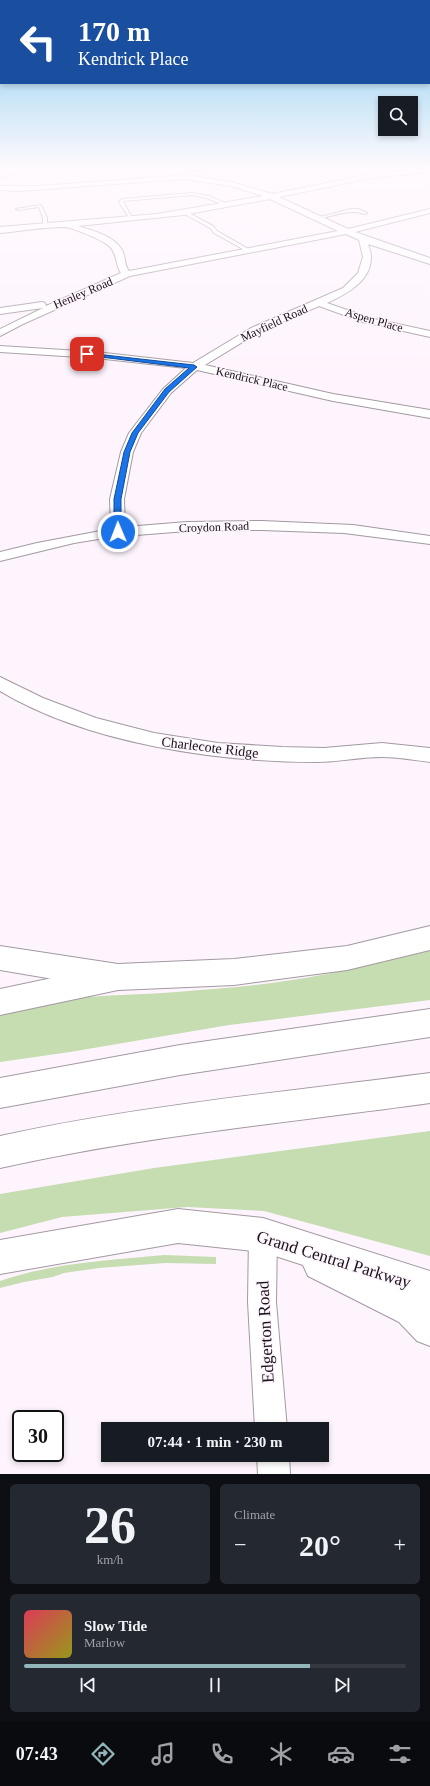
<!DOCTYPE html>
<html lang="en">
<head>
<meta charset="utf-8">
<style>
  body { margin:0; font-family:"Times New Roman",serif; background:#242831; color:#f1f3f6; height:100vh; display:flex; flex-direction:column; font-size:15px; white-space:nowrap }
  * { box-sizing:border-box; margin:0 }
  p { font-size:13px; color:#9ea1a6 }
  .icon { flex:none; width:22px; height:22px; fill:none; stroke:currentColor; stroke-width:2; stroke-linecap:round; stroke-linejoin:round }
  .map { position:relative; height:1474px; overflow:hidden }
  .sheet { display:flex; flex-direction:column; gap:10px; padding:10px; background:#0d0f14; flex:1 }
  .sheet>* { flex:none }
  .guide { position:absolute; left:0px; top:0px; width:430px; height:84px; box-shadow:0 2px 6px #0003; background:#1a4fa0; color:#fff; overflow:hidden }
  .buttons { position:absolute; left:378px; top:96px; display:grid; gap:8px }
  .buttons a { display:grid; place-items:center; width:40px; height:40px; border-radius:0px; background:#171b24; box-shadow:0 2px 6px #0003; font-size:20px }
  .speed { position:absolute; left:12px; top:1410px; display:flex; gap:8px; font-size:20px; font-weight:700; text-align:center }
  .speed>* { display:grid; place-content:center; width:52px; height:52px; border-radius:50%; background:#171b24; box-shadow:0 2px 6px #0003; line-height:1 }
  .speed .limit { border:2px solid #111; border-radius:6px; background:#fff; color:#111 }
  .pin { position:absolute; display:grid; place-items:center; width:34px; height:34px; color:#fff; margin:-17px; border-radius:8px; box-shadow:0 2px 6px #0006 }
  .me { position:absolute; width:44px; margin:-22px; rotate:359deg; stroke-linejoin:round; filter:drop-shadow(0 0 3px #0008) }
  .turn { display:flex; align-items:center; gap:14px; height:84px; padding:0 12px; font-size:18px }
  .turn .icon { width:52px; height:52px; stroke-width:2.5 }
  .turn b { display:block; font-size:28px; line-height:34px }
  .big { font-size:30px; font-weight:800; line-height:1.1 }
  .sheet .card { flex:1; display:flex; flex-direction:column; justify-content:center; gap:6px; min-width:0; padding:0 14px; border-radius:6px; background:#242831 }
  .sheet .dial { align-items:center; gap:0 }
  .dial b { font-size:52px; line-height:1 }
  .song { display:flex; align-items:center; gap:12px }
  .cover { width:48px; height:48px; border-radius:6px; background:linear-gradient(135deg,hsl(350 70% 55%),hsl(60 70% 35%)) }
  .played { height:4px; border-radius:2px; background:linear-gradient(90deg,#92b6ba 75%,#363941 75%) }
  .keys { display:flex; justify-content:space-around; direction:ltr }
  .heat { display:flex; justify-content:space-between; align-items:center; font-size:22px; direction:ltr }
  .sheet .tiles { flex:1; display:grid; gap:10px; grid-template-columns:1fr 1fr }
  .card:last-child { grid-column:span 2 }
  .trip { position:absolute; left:101px; top:1422px; width:228px; height:40px; border-radius:0px; background:#171b24; box-shadow:0 2px 6px #0003; font-weight:800; line-height:40px; text-align:center }
  .tabs { display:flex; height:64px; justify-content:space-around; align-items:center; background:#090b0e; color:#9ea1a6 }
  .tabs .icon { width:28px; height:28px }
  .tabs .current { color:#92b6ba }
  .tabs b { font-size:18px; color:#f1f3f6 }
  .map>svg:first-child { display:block }
</style>
</head>
<body>
<div class="map">
<svg width="430" height="1474" viewBox="0 0 430 1474">
  <rect width="100%" height="100%" fill="#fef4fd"/>
  <g fill="#c5ddb0">
    <path d="M430,950V1000L229,1025L70,1052L0,1062V1013C56,993 118,997 177,992C213,989 249,987 285,981C334,974 382,962 430,950Z"/>
    <polygon points="430,1131 430,1256 264,1211 187,1207 62,1217 0,1233 0,1194 154,1168"/>
    <path d="M164,1255L216,1257V1264L165,1263L99,1268L64,1273L53,1277L24,1282L0,1288V1281C52,1263 110,1260 164,1255Z"/>
  </g>
  <g fill="none" stroke-linecap="round" stroke-linejoin="round">
    <g stroke="#a299a1" stroke-width="2">
      <g id="service">
        <polygon points="192,193 209,196 229,205 226,206 207,198 192,195 123,201 132,218 130,219 119,202 122,199"/>
        <polygon points="41,205 47,218 47,226 45,227 43,226 43,218 39,207 18,210 16,209"/>
        <path d="M351,209H358L367,213L365,214C348,209 336,215 319,219L317,218Z"/>
        <polygon points="183,211 185,211 213,226 217,231 252,251 248,252 214,233 210,228 183,213"/>
      </g>
    </g>
    <g stroke="#a299a1" stroke-width="2">
      <g id="minor">
        <polygon points="13,167 19,167 19,173 0,178 0,174 12,170"/>
        <path d="M217,167H230L226,169L192,176L232,182L272,194L371,174L430,168V172L371,178L279,197L348,229L430,209V213L355,232L430,258V264L368,244C369,248 371,252 371,256C372,281 346,294 327,303L370,318L430,331V337L363,322L319,306L259,332L205,365L333,394L430,410V418L333,401L197,370L171,393L141,433L133,452L124,499L125,527L187,522L262,521L353,525L430,536V544L344,533L262,530L187,531L111,537L74,543L0,561V552L37,543L111,529L110,499L121,452L129,433L163,389L186,368L96,358L0,352V346L96,352L193,363L251,328L343,288L358,273L363,257L359,240L346,234L130,276L23,324L0,336V329L43,308L0,314V308L42,302L45,303L46,306L121,273C115,265 118,254 109,246C103,240 73,228 65,227C43,227 21,231 0,233V227L157,214L263,196L231,186L184,179L18,191L0,190V186H39L188,175V172ZM270,199L338,231L129,271C124,265 126,257 122,250C113,235 93,231 78,226L183,215Z"/>
        <path d="M0,677L43,698L96,718L154,733L218,743L282,747L324,748L382,743L430,748V762C414,760 398,757 382,757C360,757 338,762 316,762C215,762 87,743 0,691Z"/>
        <polygon points="263,1221 273,1225 277,1235 276,1302 287,1429 255,1429 248,1302 249,1235 253,1225"/>
        <polygon points="257,1455 289,1455 290,1474 258,1474"/>
      </g>
    </g>
    <g stroke="#a299a1" stroke-width="2">
      <g id="secondary">
        <polygon points="430,926 430,950 347,970 234,985 118,990 0,970 0,946 118,964 234,959 347,946"/>
        <polygon points="178,1209 263,1218 430,1271 430,1346 417,1341 399,1322 308,1276 303,1265 263,1252 178,1243 0,1274 0,1240"/>
      </g>
    </g>
    <g stroke="#a299a1" stroke-width="2">
      <polygon id="primary" points="0,167 40,167 36,170 0,172"/>
    </g>
    <g stroke="#a299a1" stroke-width="2">
      <g id="motorway">
        <polygon points="118,964 128,968 132,977 128,986 118,990 0,1015 0,989"/>
        <polygon points="430,1009 430,1037 180,1075 0,1108 0,1078 180,1045"/>
        <path d="M430,1073V1103C286,1123 142,1136 0,1168V1136C142,1105 286,1092 430,1073Z"/>
      </g>
    </g>
    <use href="#service" fill="#fff" fill-rule="evenodd"/>
    <use href="#minor" fill="#fff" fill-rule="evenodd"/>
    <use href="#secondary" fill="#fff" fill-rule="evenodd"/>
    <use href="#primary" fill="#fff" fill-rule="evenodd"/>
    <use href="#motorway" fill="#fff" fill-rule="evenodd"/>
  </g>
  <linearGradient id="sky" x2="0" y2="1"><stop stop-color="#7fc8ec"/><stop offset="0.45" stop-color="#fffafe"/><stop offset="1" stop-color="#fffafe" stop-opacity="0"/></linearGradient>
  <rect width="430" height="373" fill="url(#sky)"/>
  <polygon fill="#1a73e8" stroke="#114b97" points="87,353 194,365 197,367 169,392 138,433 130,452 121,499 121,532 118,534 114,532 114,499 124,452 132,433 165,389 189,368 85,355 85,354"/>
  <g text-anchor="middle" stroke-width="3" stroke-linejoin="round" paint-order="stroke">
    <g font-size="12" fill="#171317" stroke="#fef4fd">
      <text transform="translate(83 293) rotate(-23)" y="4">Henley Road</text>
      <text transform="translate(374 320) rotate(16)" y="4">Aspen Place</text>
      <text transform="translate(274 323) rotate(-25)" y="4">Mayfield Road</text>
      <text transform="translate(252 379) rotate(13)" y="4">Kendrick Place</text>
      <text transform="translate(214 527) rotate(-2)" y="4">Croydon Road</text>
    </g>
    <g font-size="14" fill="#171317" stroke="#fef4fd">
      <text transform="translate(210 747) rotate(7)" y="5">Charlecote Ridge</text>
    </g>
    <g font-size="17" fill="#171317" stroke="#fef4fd">
      <text transform="translate(334 1259) rotate(17)" y="6">Grand Central Parkway</text>
      <text transform="translate(265 1332) rotate(-93)" y="6">Edgerton Road</text>
    </g>
  </g>
</svg>
<div class="buttons">
<a><svg class="icon" aria-label="search" viewBox="0 0 24 24"><circle cx="10" cy="10" r="6"/><path d="M15 15l6 6"/></svg></a>
</div>
<div class="speed"><div class="limit">30</div></div>
<div class="pin" style="left:87px;top:354px;background:#d93025"><svg class="icon" aria-label="arrive" viewBox="0 0 24 24"><path d="M6 21V4h12l-3 4 3 4H6"/></svg></div>
<svg class="me" style="left:118px;top:532px" viewBox="-20 -20 40 40"><circle r="17" fill="#1a73e8" stroke="#fff" stroke-width="3"/><path d="M0-11L8 9 0 5-8 9z" fill="#fff"/></svg>
<div class="trip">07:44 · 1 min · 230 m</div>
<div class="guide">
<div class="turn"><svg class="icon" aria-label="left" viewBox="0 0 24 24"><path d="M17 20v-9H6M10 6l-5 5 5 5"/></svg><div><b>170 m</b>Kendrick Place</div></div>
</div>
</div>
<section class="sheet">
<div class="tiles">
<div class="card dial"><b>26</b><p>km/h</p></div>
<div class="card"><p>Climate</p>
<div class="heat"><a>−</a><b class="big">20°</b><a>+</a></div>
</div>
<div class="card">
<div class="song"><i class="cover"></i><div><b>Slow Tide</b><p>Marlow</p></div></div>
<div class="played"></div>
<div class="keys"><svg class="icon" aria-label="previous" viewBox="0 0 24 24"><path d="M18 5L8 12l10 7zM5 5v14"/></svg><svg class="icon" aria-label="pause" viewBox="0 0 24 24"><path d="M8 5v14M16 5v14"/></svg><svg class="icon" aria-label="next" viewBox="0 0 24 24"><path d="M6 5l10 7-10 7zM19 5v14"/></svg></div>
</div>
</div>
</section>
<nav class="tabs">
<b>07:43</b>
<svg class="icon current" aria-label="directions" viewBox="0 0 24 24"><path d="M12 3l9 9-9 9-9-9zM9 14v-3h6M13 9l2 2-2 2"/></svg>
<svg class="icon" aria-label="music" viewBox="0 0 24 24"><path d="M9 18V5l10-2v13"/><circle cx="6" cy="18" r="3"/><circle cx="16" cy="16" r="3"/></svg>
<svg class="icon" aria-label="phone" viewBox="0 0 24 24"><path d="M5 4h4l2 5-3 2q2 4 5 5l2-3 5 2v4C11 20 4 13 5 4z"/></svg>
<svg class="icon" aria-label="climate" viewBox="0 0 24 24"><path d="M12 3v18M4 7l16 10M4 17L20 7"/></svg>
<svg class="icon" aria-label="car" viewBox="0 0 24 24"><path d="M5 17H2v-5l4-1 3-4h7l3 4 3 1v5h-3M9 17h6M6 11h13"/><circle cx="7" cy="17" r="2"/><circle cx="17" cy="17" r="2"/></svg>
<svg class="icon" aria-label="filters" viewBox="0 0 24 24"><path d="M4 7h16M4 17h16"/><circle cx="9" cy="7" r="2"/><circle cx="15" cy="17" r="2"/></svg>
</nav>
</body>
</html>
